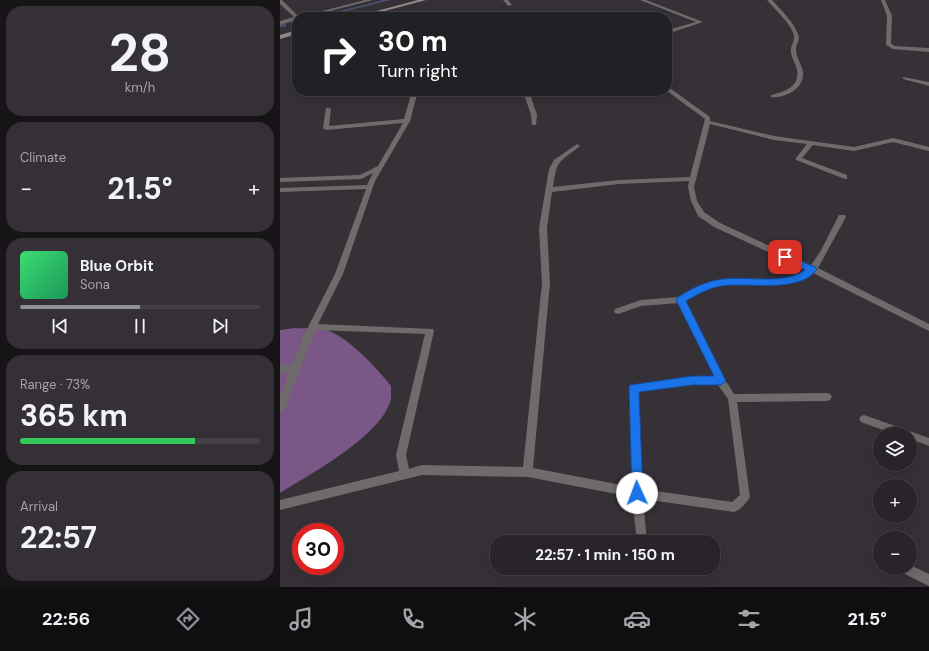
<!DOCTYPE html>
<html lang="en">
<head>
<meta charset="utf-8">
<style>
  body { margin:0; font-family:"DM Sans",sans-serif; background:#343035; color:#f1f3f6; height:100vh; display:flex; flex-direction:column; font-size:15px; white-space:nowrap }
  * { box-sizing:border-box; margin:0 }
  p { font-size:13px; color:#a5a4a8 }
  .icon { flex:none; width:22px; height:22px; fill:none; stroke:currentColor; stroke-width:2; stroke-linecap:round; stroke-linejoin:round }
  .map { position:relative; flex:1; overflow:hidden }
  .sheet { display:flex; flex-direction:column; gap:6px; padding:6px; background:#161417; width:280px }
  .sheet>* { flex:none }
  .banner { position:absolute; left:12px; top:12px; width:380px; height:84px; border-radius:16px; box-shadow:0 4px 16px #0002,0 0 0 1px #444146; background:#202124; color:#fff; overflow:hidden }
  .fabs { position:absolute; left:593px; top:427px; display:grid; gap:8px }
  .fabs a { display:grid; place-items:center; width:44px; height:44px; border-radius:50%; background:#282429; box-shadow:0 4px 16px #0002,0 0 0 1px #444146; font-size:20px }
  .speed { position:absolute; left:12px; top:523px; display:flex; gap:8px; font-size:20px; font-weight:700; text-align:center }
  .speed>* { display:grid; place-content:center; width:52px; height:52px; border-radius:50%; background:#282429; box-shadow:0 4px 16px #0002,0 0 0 1px #444146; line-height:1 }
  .speed .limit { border:6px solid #d22; background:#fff; color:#111 }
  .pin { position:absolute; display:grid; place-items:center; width:34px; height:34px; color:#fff; margin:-17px; border-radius:8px; box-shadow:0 2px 6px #0006 }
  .me { position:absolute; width:44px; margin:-22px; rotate:358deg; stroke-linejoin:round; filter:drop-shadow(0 0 3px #0008) }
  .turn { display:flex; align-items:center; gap:14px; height:84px; padding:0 20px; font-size:18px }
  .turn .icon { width:52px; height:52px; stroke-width:2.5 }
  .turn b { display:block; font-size:28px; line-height:34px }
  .big { font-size:30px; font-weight:700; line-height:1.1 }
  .sheet .widget { flex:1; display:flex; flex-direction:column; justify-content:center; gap:6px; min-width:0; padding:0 14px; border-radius:16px; background:#343035 }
  .sheet .dial { align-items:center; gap:0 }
  .dial b { font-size:52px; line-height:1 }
  .song { display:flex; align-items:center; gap:12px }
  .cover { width:48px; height:48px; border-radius:6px; background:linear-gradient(135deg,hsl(140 70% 55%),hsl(150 70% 35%)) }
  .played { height:4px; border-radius:2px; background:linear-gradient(90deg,#8c9099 50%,#444146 50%) }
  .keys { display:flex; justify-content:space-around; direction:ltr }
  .heat { display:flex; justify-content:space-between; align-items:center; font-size:22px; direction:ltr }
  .charge { height:6px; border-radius:3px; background:linear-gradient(90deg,#34c759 73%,#444146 0) }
  .trip { position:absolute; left:210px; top:535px; width:230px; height:40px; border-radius:16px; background:#282429; box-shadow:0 4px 16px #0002,0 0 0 1px #444146; font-weight:700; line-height:40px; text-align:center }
  .menu { display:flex; height:64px; justify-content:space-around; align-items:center; background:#100e10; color:#a5a4a8 }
  .menu .icon { width:28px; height:28px }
  .menu .active { color:#8c9099 }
  .menu b { font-size:18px; color:#f1f3f6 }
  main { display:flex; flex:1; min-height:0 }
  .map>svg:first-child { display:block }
</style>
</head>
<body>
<main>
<section class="sheet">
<div class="widget dial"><b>28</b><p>km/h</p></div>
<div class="widget"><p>Climate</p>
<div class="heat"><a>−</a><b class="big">21.5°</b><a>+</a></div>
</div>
<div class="widget">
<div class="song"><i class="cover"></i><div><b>Blue Orbit</b><p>Sona</p></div></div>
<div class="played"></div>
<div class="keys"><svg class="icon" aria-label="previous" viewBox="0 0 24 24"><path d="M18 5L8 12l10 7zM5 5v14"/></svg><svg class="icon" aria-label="pause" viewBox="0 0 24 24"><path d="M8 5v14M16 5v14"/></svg><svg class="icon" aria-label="next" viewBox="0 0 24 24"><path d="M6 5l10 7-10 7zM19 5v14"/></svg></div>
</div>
<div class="widget"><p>Range · 73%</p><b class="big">365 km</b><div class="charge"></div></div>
<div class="widget"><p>Arrival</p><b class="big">22:57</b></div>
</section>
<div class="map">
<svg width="649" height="587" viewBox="0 0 649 587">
  <rect width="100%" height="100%" fill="#363037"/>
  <path fill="#7b5787" d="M15,328C25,329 40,327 49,331C70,339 97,368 111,386C111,390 111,394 111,398C104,435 30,474 0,493V330Z"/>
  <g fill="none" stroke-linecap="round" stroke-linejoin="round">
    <g fill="#485878" fill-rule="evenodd">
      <polygon points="104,0 110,0 50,15 48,14"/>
      <polygon points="5,24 6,24 6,26 0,27 0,25"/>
    </g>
    <g fill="#706b6b" fill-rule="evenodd">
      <polygon points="0,0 2,0 19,17 85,0 93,0 27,17 17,17 17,20 0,25 0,21 14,17 0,4"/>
      <polygon points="223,0 228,0 232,5 228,6"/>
      <polygon points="360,0 366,0 423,22 387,34 387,30 416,22"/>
      <path d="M487,0H492C501,10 513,21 518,34C521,40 515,45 516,51C517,59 522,65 523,72C525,88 505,99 491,97V95C504,92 520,87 517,70C516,64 512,59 511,52C510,47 514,43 514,37C514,26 493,8 487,0Z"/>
      <polygon points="601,0 605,0 612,16 611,43 614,46 649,48 649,52 613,49 606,45 607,16"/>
      <polygon points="623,77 649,82 649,86 623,79"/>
      <path d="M387,86L430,117V121L494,136L574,147L613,138L649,147V151L613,142L574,151L533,145L522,158L567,175V179H565L516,160V158L527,144L494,140L430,124L414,187L417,201L424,212L440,223L531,265L540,252L559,215H565L566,217L538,268L649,324V331L533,273C505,293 474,280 442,285C429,287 417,294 406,301L444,378L454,394L547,393L550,394L552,397L550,400L547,401L457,402L470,497C467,503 460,510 454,512L363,499L367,542H357L352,497L248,477L142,475L0,510V500L119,471L116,455L145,334L35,330L5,408L3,411L0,412V396L9,373H0V365H12L24,335L55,274L86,189L0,192V188L87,185L93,173L81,179L0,182V178L80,175L98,166L123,123L46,130L43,128L46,108H50L51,109L49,126L124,119L132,91H138L130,121L95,181L63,274L38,324L153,329L154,331L126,455L129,469L142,465L243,467L262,283L259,228L269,169L274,160L297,144L300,146L299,147C278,163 277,160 273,187L339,180L410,177L425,119L387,91ZM409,181L408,187L411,201L418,216L434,227L527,270L520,274L512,277L501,279H443L418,287L399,297L361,300L335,309L334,311L335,313L338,314L361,306L399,303L435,377L412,376L351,385L349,388L352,487L253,468L270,283L267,228L272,192L339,184ZM412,384L438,385L448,399L460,495L452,502L362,489L359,391Z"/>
      <polygon points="243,91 249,91 257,115 256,125 252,125 251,115"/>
      <polygon points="584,415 649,438 649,446 630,439 630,434 614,434 581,422 579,419 581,416"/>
      <polygon points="630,565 649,574 649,586 621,572 619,568 630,568"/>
    </g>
    <g fill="#938b8a" fill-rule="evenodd">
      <polygon points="138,0 146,0 82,17 74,17"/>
      <polygon points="17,30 17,34 0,39 0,35"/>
    </g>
  </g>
  <path fill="#1a73e8" stroke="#114b97" d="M505,254L535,267L537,269C521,294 467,282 442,286C429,288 418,294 406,301L446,381L441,385H412L359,392L363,493L362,497L357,498L353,497L352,493L349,388L350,385L412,376H434L396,300L398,297C412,288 426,281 443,279C469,276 502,285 525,270L502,259L501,257Z"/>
</svg>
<div class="fabs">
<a><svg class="icon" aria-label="layers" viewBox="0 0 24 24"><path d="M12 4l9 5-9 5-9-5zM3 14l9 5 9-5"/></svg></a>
<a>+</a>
<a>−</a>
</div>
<div class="speed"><div class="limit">30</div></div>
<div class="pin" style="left:505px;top:257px;background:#d93025"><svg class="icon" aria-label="arrive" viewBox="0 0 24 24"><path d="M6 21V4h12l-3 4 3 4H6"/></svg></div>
<svg class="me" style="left:357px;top:493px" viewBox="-20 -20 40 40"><circle r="19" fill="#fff"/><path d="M0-13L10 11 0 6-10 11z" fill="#1a73e8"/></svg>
<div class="trip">22:57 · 1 min · 150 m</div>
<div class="banner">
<div class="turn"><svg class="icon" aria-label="right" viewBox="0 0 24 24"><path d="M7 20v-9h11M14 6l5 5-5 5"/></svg><div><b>30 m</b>Turn right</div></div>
</div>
</div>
</main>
<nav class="menu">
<b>22:56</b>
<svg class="icon active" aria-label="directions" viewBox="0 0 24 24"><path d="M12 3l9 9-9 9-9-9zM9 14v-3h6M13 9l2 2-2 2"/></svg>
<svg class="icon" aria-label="music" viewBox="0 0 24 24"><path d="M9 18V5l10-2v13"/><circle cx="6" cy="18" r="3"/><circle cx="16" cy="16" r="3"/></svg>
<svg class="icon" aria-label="phone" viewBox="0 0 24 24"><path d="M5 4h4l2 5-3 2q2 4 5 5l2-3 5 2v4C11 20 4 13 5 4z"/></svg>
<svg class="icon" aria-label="climate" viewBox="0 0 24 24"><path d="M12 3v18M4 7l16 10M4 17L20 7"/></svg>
<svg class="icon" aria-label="car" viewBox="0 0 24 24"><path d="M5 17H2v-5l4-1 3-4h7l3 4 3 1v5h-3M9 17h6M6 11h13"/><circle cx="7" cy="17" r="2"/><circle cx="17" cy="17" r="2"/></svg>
<svg class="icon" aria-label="filters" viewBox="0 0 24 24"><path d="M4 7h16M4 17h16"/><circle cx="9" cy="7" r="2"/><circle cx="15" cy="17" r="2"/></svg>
<b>21.5°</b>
</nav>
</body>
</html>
